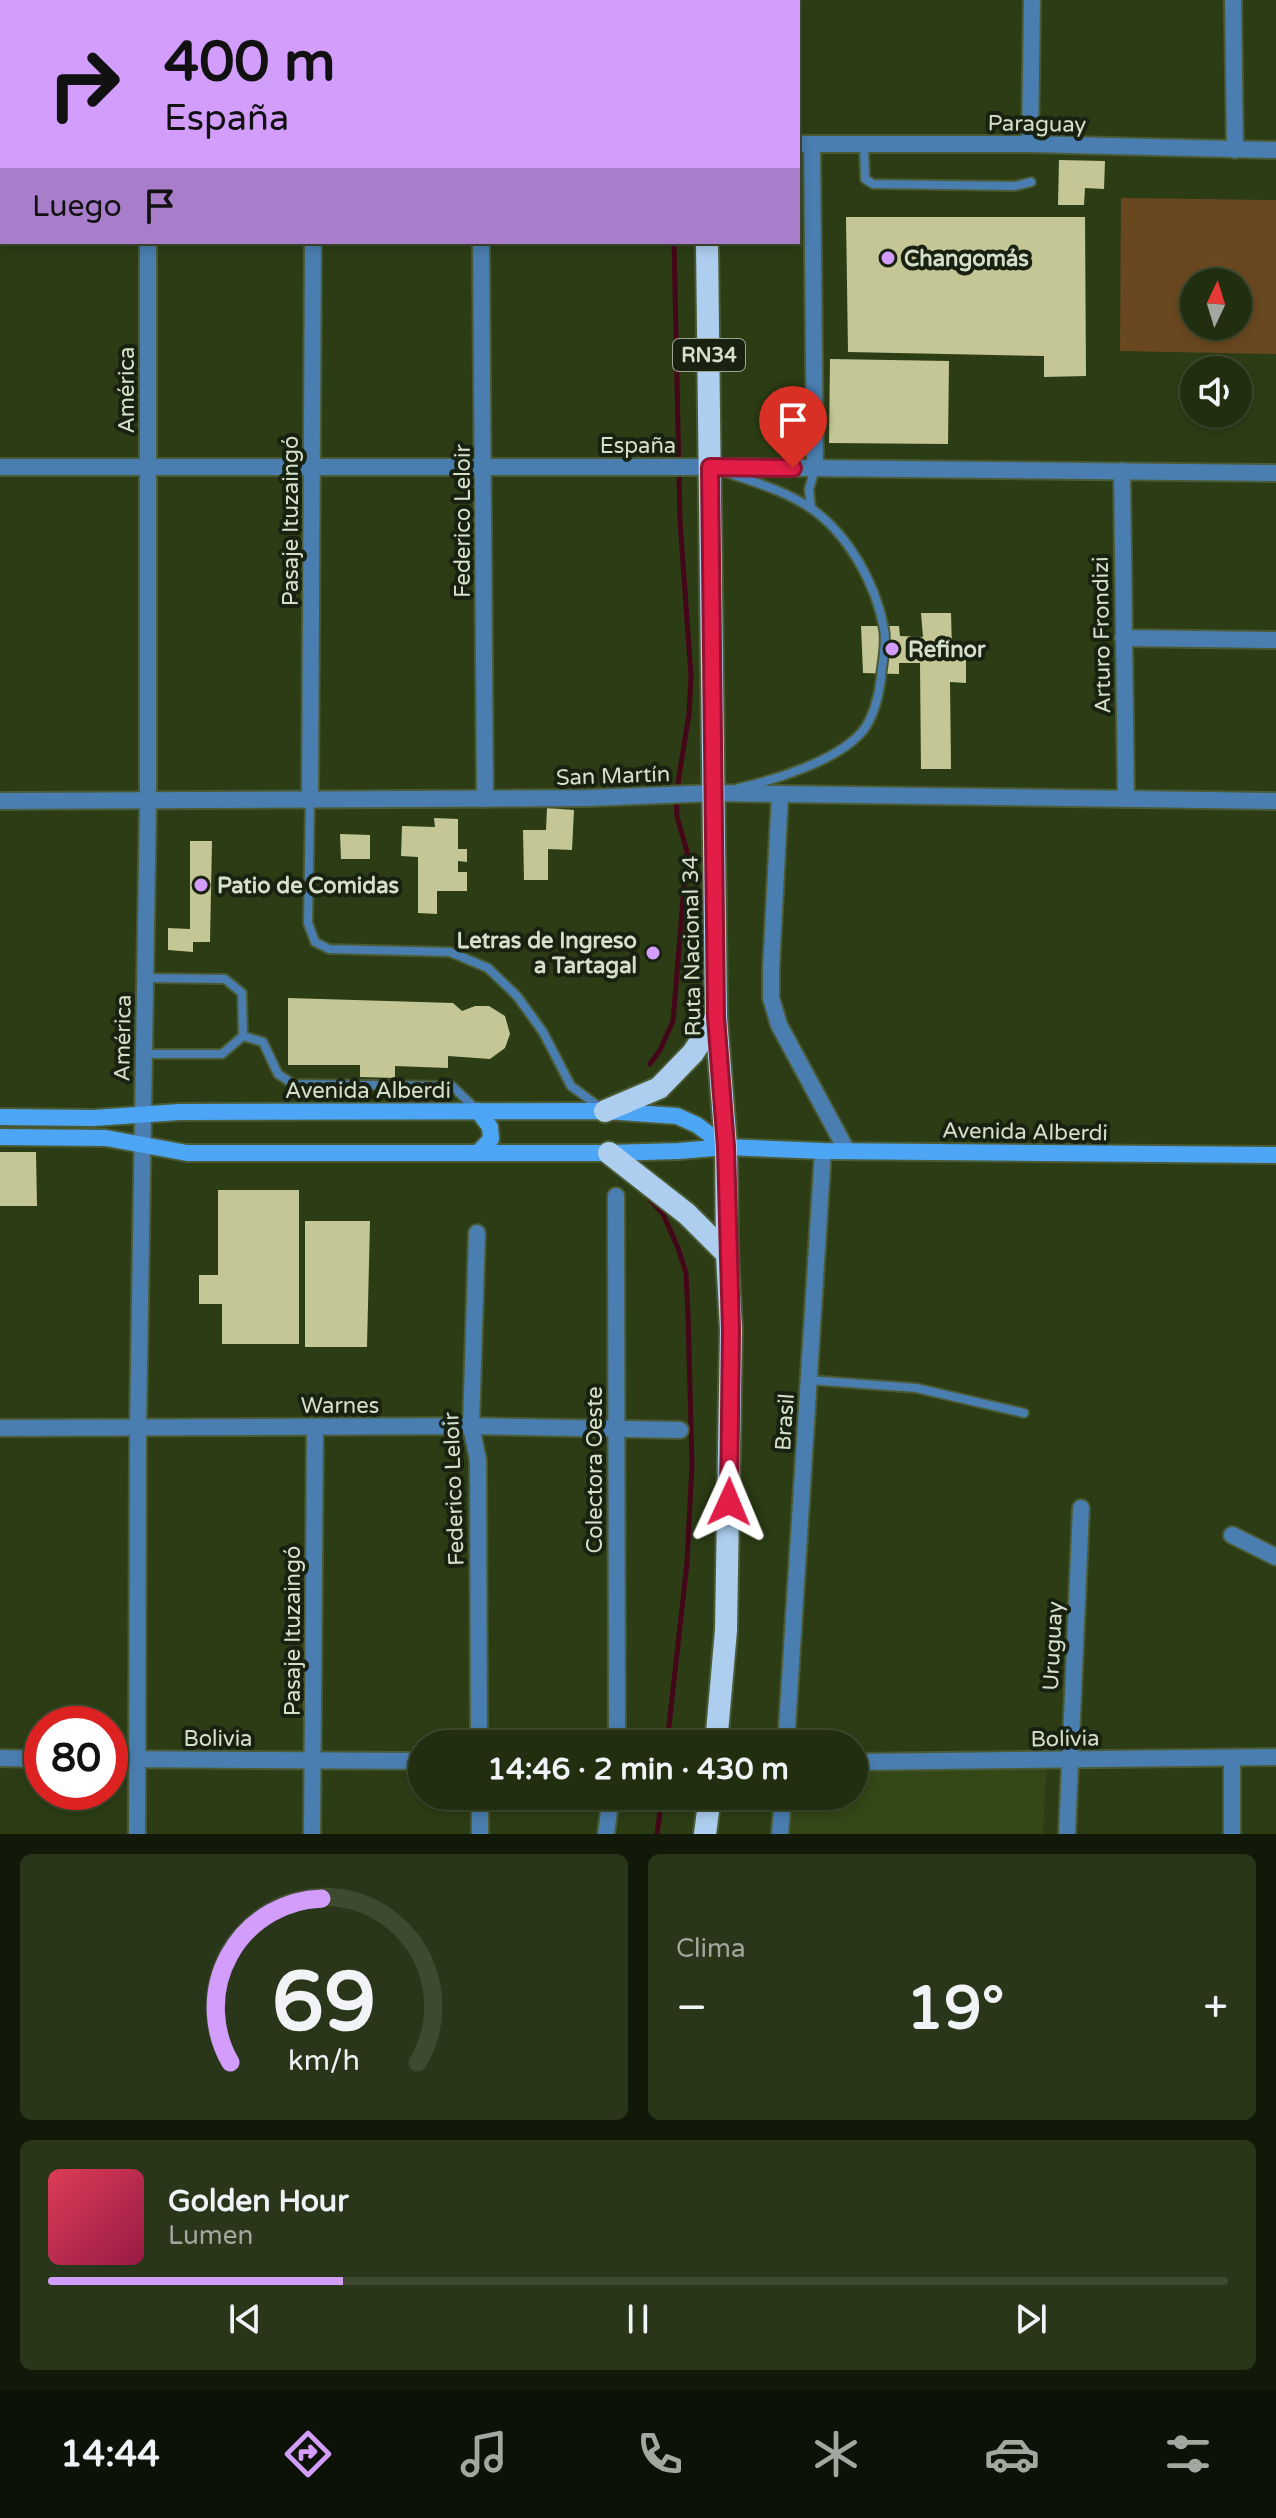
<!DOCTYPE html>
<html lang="es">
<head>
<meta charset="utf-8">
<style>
  body { margin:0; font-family:"Varela Round",sans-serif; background:#293619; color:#f1f3f6; height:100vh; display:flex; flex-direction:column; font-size:30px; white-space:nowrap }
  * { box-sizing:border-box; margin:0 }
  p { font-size:26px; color:#a2a89f }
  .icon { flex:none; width:44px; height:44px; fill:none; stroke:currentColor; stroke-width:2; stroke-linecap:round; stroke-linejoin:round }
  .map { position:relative; height:1834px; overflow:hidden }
  .details { display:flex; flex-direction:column; gap:20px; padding:20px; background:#121909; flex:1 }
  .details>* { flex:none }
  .hud { position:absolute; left:0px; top:0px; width:800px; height:244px; box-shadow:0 4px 12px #0003,0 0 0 2px #3e4a30; background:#d29dfd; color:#111; overflow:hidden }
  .needle { width:52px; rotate:4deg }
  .controls { position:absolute; left:1180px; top:268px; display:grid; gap:16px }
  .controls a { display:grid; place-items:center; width:72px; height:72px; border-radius:50%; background:#212e10; box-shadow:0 4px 12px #0003,0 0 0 2px #3e4a30; font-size:40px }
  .speed { position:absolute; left:24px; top:1706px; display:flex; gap:16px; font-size:40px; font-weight:700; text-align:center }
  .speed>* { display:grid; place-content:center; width:104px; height:104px; border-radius:50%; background:#212e10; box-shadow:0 4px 12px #0003,0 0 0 2px #3e4a30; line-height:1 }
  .speed .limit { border:12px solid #d22; background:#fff; color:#111 }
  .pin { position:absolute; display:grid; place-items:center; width:68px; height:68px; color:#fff; margin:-82px -34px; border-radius:50% 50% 50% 0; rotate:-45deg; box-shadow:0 0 8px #0007 }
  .pin .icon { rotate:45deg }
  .me { position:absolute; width:88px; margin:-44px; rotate:1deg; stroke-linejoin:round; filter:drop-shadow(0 0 6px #0008) }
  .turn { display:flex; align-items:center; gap:28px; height:168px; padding:0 32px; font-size:36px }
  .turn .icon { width:104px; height:104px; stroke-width:2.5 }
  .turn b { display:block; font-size:56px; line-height:68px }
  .then { display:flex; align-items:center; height:76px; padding:0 32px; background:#0003; gap:16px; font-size:30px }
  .big { font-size:60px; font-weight:800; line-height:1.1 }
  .details .tile { flex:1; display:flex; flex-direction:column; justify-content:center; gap:12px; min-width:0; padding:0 28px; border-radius:12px; background:#293619 }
  .details .dial { align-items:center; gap:0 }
  .dial svg { height:208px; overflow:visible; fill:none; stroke:#3e4a30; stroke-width:7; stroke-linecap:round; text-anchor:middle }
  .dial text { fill:#f1f3f6; stroke:none }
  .song { display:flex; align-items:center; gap:24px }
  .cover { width:96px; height:96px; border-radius:12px; background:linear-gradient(135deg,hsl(350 70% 55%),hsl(340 70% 35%)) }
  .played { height:8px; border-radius:4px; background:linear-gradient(90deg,#d29dfd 25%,#3e4a30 25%) }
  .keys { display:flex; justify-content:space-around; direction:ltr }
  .heat { display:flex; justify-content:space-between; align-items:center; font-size:44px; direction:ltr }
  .details .tiles { flex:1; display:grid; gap:20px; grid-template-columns:1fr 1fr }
  .tile:last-child { grid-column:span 2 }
  .trip { position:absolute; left:408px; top:1730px; width:460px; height:80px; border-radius:40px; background:#212e10; box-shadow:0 4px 12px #0003,0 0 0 2px #3e4a30; font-weight:800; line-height:80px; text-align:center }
  .dock { display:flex; height:128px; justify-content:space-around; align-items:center; background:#0d1206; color:#a2a89f }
  .dock .icon { width:56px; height:56px }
  .dock .active { color:#d29dfd }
  .dock b { font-size:36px; color:#f1f3f6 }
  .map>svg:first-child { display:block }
</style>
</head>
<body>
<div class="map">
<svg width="1276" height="1834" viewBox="0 0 1276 1834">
  <rect width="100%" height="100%" fill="#2c3d15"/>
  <polygon fill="#334717" points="1047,1760 1043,1834 780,1834 783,1796 854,1796 854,1762"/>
  <path fill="#694820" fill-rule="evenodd" d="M1121,198L1276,200V354L1120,351ZM1194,282H1238V326H1194Z"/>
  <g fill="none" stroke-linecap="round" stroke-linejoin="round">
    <g stroke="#440619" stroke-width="5">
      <polyline points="671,0 671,2"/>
      <polyline points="650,1064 660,1050 673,1021 687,851 677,817 676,795 689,714 691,676 680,521 674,242"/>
      <polyline points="646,1195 663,1214 678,1248 686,1273 688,1314 692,1464 687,1563 667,1744"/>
      <polyline points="657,1834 662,1796"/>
    </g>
  </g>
  <g fill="#c5c695">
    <polygon points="1059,160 1105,161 1104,189 1085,188 1084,205 1058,205"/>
    <polygon points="846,217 1085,217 1086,376 1044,377 1044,356 848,352"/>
    <polygon points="830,359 949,361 948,444 829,443"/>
    <polygon points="921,613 951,613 952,649 966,650 966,683 950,682 951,769 921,769 920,663 899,663 899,674 863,673 861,626 899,626 900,636 923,637"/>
    <polygon points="547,808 574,810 572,850 548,849 548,880 524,880 523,830 546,830"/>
    <polygon points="434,818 458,819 458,849 467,849 467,862 458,861 458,872 467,872 467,891 437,891 437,914 418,913 418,857 401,856 402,826 435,827"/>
    <polygon points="340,834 370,835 370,859 341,859"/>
    <polygon points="190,841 212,841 210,942 193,942 193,952 168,950 168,928 190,929"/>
    <polygon points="288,998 453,1003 462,1011 475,1006 489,1006 505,1016 510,1034 505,1048 490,1059 448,1056 448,1068 395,1066 395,1078 360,1077 360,1065 288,1065"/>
    <polygon points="0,1152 36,1152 37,1206 0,1206"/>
    <polygon points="218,1190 299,1190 299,1344 222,1344 222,1304 199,1304 199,1275 218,1275"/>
    <polygon points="305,1221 370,1221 367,1347 305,1347"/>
  </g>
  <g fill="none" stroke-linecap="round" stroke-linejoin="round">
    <g stroke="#4a5a35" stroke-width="12">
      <g id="service">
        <polyline points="864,145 865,179 873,184 1015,186 1031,182"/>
        <path d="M725,472C754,482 783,490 809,507C848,533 876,584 884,629C887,644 882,663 881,678C879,695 873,721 860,734C835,761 775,780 739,788"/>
        <polyline points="811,508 809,489 815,469"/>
        <polyline points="310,800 308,923 315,942 329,949 450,952 488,968 517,996 543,1032 571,1086 601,1108"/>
        <polyline points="145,978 225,979 242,993 243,1036 263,1042 278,1074 293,1084 452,1086 478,1111"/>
        <polyline points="144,1054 222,1054 243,1036"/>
        <polyline points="809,1380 916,1388 1024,1413"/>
      </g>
    </g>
    <g stroke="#4a5a35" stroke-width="20">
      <g id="minor">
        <polyline points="477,0 477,2"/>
        <polyline points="606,0 606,2"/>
        <polyline points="1233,0 1235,150"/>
        <polyline points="149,2 149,0"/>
        <polyline points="315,2 315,0"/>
        <polyline points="744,2 744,0"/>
        <polyline points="0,141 2,141"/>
        <polyline points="798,144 1030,144 1276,150"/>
        <polyline points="1030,144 1032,0"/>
        <polyline points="812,145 815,468"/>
        <polyline points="481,242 485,799"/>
        <polyline points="0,467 710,467 1276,473"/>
        <polyline points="1122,471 1126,799"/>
        <polyline points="1123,638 1276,640"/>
        <polyline points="715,793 1276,801"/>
        <polyline points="780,794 771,969 771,998 779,1025 847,1151"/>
        <polyline points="310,800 313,242"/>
        <polyline points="616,1196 617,1744"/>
        <polyline points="477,1233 471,1426 478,1460 479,1744"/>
        <polyline points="0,1428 471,1426 680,1430"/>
        <polyline points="1232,1535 1276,1557"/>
        <polyline points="786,1744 823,1151"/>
        <polyline points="0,1758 42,1759"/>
        <polyline points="110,1759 422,1761"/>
        <polyline points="854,1762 1276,1757"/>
        <polyline points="480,1796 480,1834"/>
        <polyline points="137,1834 138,1427 148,801 148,242"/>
        <polyline points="312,1834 315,1428"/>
        <polyline points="606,1834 611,1796"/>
        <polyline points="780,1834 783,1796"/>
        <polyline points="1067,1834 1081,1508"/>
        <polyline points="1232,1834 1232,1758"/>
      </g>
    </g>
    <g stroke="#4a5a35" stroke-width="20">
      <polyline id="tertiary" points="0,801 588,798 715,793"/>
    </g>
    <g stroke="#4a5a35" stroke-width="20">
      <g id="secondary">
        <polyline points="0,1117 94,1118 179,1112 605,1111 677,1116 697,1125 726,1147"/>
        <polyline points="0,1137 106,1138 187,1153 609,1153 679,1151 726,1147 823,1151 1276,1155"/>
        <polyline points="478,1153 491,1139 490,1127 478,1111"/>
      </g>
    </g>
    <g stroke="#4a5a35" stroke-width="26">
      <g id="trunk">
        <polyline points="705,0 705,2"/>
        <polyline points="707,242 716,1017 726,1147 727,1254 731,1330 726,1630 716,1744"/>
        <polyline points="605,1111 659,1088 693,1053 716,1017"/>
        <polyline points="609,1153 687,1214 727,1254"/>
        <polyline points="705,1834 710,1796"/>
      </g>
    </g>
    <use href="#service" stroke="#4a7eb0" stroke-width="8"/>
    <use href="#minor" stroke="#4a7eb0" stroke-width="16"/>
    <use href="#tertiary" stroke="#4a7eb0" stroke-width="16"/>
    <use href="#secondary" stroke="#4da5f5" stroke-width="16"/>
    <use href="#trunk" stroke="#adceee" stroke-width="22"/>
  </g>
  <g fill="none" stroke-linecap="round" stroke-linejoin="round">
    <g stroke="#92132f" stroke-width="20">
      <polyline id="route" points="729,1502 731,1330 726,1147 716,1017 710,467 793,468"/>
    </g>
    <use href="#route" stroke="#e11d48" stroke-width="14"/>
  </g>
  <g fill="#d29dfd" stroke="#192110" stroke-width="3">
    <circle cx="888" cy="258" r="8"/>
    <circle cx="892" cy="649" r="8"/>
    <circle cx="201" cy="885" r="8"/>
    <circle cx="653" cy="953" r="8"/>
  </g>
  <g text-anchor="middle" stroke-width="8" stroke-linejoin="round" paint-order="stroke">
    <rect fill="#192110" stroke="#9ca792" stroke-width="2" x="673" y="339" width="72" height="32" rx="6"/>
    <g font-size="20" font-weight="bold" fill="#d4e0c9">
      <text x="709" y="362">RN34</text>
    </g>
    <g font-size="22" fill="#d4e0c9" stroke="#192110">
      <text transform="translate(1037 123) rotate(1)" y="8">Paraguay</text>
      <text transform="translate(126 390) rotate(-90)" y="8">América</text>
      <text x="638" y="453">España</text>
      <text transform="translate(290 521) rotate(-90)" y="8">Pasaje Ituzaingó</text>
      <text transform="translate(462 521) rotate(-90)" y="8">Federico Leloir</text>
      <text transform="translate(1101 635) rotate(-91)" y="8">Arturo Frondizi</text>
      <text transform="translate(613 775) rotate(-2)" y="8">San Martín</text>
      <text transform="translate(691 946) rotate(-91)" y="8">Ruta Nacional 34</text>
      <text transform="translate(122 1038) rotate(-89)" y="8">América</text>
      <text x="368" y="1098">Avenida Alberdi</text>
      <text transform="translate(1025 1131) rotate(1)" y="8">Avenida Alberdi</text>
      <text x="340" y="1413">Warnes</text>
      <text transform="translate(784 1422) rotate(-86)" y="8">Brasil</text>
      <text transform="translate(594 1470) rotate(-90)" y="8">Colectora Oeste</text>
      <text transform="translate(453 1489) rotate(-92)" y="8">Federico Leloir</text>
      <text transform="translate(292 1631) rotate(-90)" y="8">Pasaje Ituzaingó</text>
      <text transform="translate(1052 1646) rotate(-87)" y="8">Uruguay</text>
      <text x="218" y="1746">Bolivia</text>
      <text transform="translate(1065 1738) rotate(-1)" y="8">Bolivia</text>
    </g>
    <g font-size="22" font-weight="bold" fill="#d4e0c9" stroke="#192110" text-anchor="start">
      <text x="904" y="266">Changomás</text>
      <text x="908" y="657">Refinor</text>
      <text x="217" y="893">Patio de Comidas</text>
      <text x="637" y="948" text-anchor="end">Letras de Ingreso<tspan x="637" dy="25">a Tartagal</tspan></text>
    </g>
  </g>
</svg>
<div class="controls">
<a><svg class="needle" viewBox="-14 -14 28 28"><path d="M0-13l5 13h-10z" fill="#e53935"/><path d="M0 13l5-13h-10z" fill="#a2a89f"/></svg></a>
<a><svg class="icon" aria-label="sound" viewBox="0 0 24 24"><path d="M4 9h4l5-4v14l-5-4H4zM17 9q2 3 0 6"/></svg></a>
</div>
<div class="speed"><div class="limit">80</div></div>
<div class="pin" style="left:793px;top:468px;background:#d93025"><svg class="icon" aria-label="arrive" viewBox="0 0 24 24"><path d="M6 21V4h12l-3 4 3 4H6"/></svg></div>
<svg class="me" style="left:729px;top:1502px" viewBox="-20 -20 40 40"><path d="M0-17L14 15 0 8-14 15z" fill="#e11d48" stroke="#fff" stroke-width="4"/></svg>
<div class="trip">14:46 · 2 min · 430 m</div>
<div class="hud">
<div class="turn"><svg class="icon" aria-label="right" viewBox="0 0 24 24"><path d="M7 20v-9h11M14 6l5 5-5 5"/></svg><div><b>400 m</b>España</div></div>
<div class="then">Luego<svg class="icon" aria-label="arrive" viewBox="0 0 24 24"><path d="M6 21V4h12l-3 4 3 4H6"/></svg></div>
</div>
</div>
<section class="details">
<div class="tiles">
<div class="tile dial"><svg viewBox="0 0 100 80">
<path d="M14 69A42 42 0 1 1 86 69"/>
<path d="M14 69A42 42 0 0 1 49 6" stroke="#d29dfd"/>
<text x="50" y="56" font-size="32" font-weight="700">69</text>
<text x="50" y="72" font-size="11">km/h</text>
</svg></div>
<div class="tile"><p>Clima</p>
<div class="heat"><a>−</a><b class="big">19°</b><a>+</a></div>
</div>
<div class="tile">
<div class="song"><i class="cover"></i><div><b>Golden Hour</b><p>Lumen</p></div></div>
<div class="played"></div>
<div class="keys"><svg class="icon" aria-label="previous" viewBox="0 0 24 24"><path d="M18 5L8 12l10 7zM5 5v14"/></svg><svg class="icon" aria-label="pause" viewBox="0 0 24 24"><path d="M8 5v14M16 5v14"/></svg><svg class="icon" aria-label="next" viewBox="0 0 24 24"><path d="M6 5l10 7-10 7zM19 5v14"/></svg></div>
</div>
</div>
</section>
<nav class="dock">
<b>14:44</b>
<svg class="icon active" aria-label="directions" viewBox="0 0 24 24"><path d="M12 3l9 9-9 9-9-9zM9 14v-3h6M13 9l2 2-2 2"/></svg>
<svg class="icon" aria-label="music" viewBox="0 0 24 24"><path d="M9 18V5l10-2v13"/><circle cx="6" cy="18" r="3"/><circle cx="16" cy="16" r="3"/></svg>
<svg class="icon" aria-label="phone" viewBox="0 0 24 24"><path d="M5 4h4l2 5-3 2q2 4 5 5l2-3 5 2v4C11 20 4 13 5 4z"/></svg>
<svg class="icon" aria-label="climate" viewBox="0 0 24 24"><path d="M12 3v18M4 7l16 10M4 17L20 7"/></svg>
<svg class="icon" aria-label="car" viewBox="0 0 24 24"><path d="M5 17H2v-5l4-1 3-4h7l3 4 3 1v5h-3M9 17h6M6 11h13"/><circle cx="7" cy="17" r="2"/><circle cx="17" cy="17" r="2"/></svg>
<svg class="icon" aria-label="filters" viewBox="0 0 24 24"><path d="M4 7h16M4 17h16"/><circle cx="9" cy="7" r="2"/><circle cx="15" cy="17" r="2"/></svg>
</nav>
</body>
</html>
